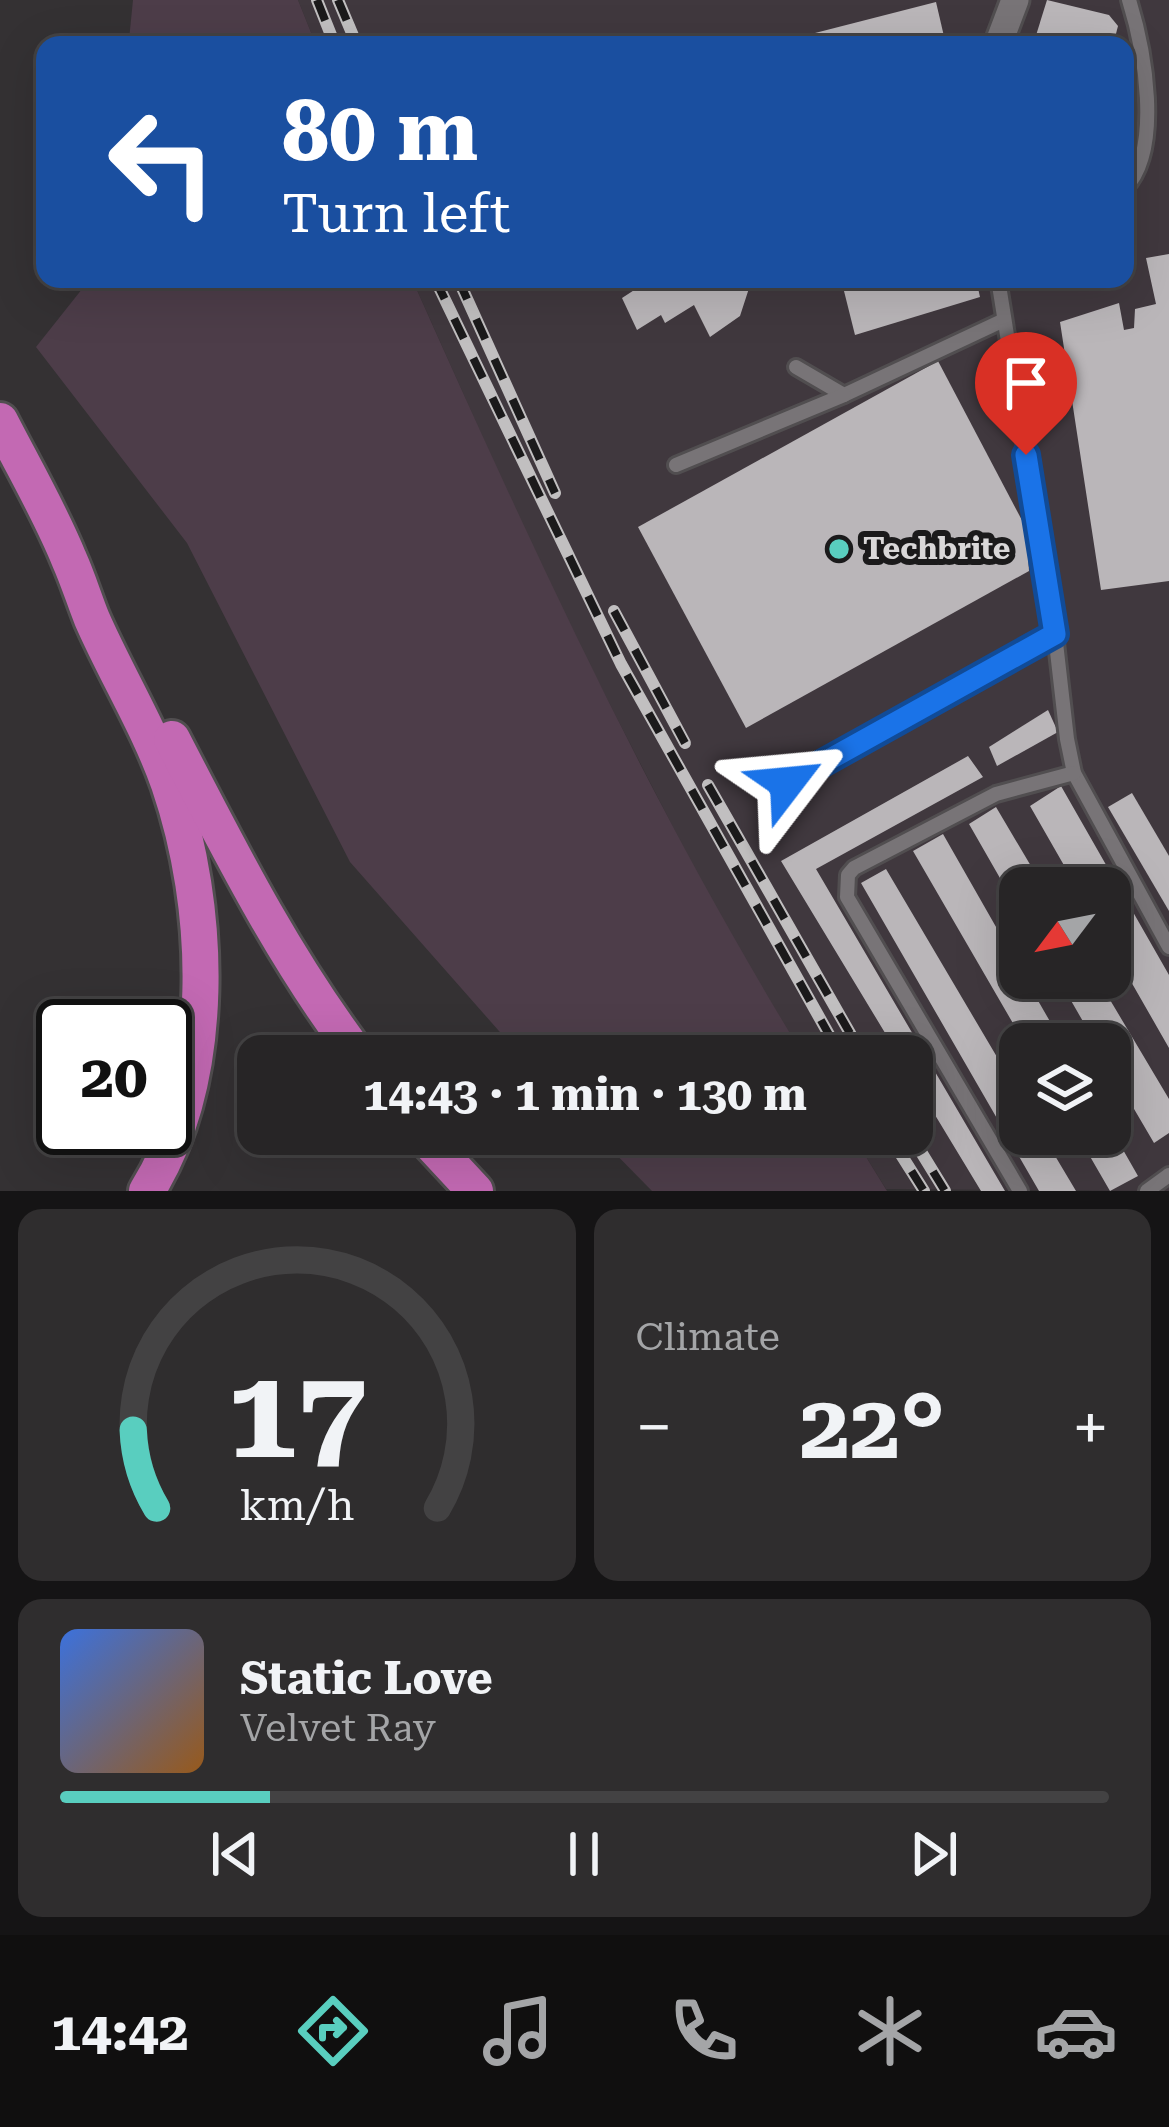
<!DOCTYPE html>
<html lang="en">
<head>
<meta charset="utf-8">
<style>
  body { margin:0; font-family:"Roboto Serif",serif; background:#2f2d2e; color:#f1f3f6; height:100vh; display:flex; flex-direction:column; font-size:45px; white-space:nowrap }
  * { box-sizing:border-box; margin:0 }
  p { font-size:39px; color:#a4a5a7 }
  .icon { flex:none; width:66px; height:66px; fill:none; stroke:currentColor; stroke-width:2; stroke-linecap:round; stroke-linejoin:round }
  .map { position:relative; height:1191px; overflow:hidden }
  .sheet { display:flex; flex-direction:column; gap:18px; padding:18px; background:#151415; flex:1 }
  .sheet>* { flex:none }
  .banner { position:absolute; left:36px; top:36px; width:1098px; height:252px; border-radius:24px; box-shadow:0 12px 48px #0002,0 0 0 3px #434243; background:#1a4fa0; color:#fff; overflow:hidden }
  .needle { width:78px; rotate:238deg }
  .tools { position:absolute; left:999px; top:867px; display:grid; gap:24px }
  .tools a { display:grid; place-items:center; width:132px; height:132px; border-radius:24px; background:#272526; box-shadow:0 12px 48px #0002,0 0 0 3px #434243; font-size:60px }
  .speed { position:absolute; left:36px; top:999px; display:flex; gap:24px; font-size:60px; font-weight:700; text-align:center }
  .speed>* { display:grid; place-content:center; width:156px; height:156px; border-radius:50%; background:#272526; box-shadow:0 12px 48px #0002,0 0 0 3px #434243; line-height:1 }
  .speed .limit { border:6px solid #111; border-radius:18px; background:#fff; color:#111 }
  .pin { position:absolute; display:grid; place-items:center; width:102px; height:102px; color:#fff; margin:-123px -51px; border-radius:50% 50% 50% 0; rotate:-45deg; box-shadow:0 0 12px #0007 }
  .pin .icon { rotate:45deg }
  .me { position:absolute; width:132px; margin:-66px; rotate:61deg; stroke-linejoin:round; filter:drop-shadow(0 0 9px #0008) }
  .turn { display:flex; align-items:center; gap:42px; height:252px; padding:0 48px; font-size:54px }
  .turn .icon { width:156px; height:156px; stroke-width:2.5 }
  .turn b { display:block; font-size:84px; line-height:102px }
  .big { font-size:90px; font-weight:700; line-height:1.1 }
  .sheet .tile { flex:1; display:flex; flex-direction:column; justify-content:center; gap:18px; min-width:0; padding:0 42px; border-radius:24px; background:#2f2d2e }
  .sheet .dial { align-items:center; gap:0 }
  .dial svg { height:312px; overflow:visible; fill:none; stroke:#434243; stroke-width:7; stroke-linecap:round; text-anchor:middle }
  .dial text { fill:#f1f3f6; stroke:none }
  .song { display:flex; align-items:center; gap:36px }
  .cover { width:144px; height:144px; border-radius:18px; background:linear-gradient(135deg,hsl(220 70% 55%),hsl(30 70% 35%)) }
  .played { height:12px; border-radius:6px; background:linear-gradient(90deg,#59cebf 20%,#434243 20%) }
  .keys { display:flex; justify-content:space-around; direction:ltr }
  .heat { display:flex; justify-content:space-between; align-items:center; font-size:66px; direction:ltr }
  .sheet .tiles { flex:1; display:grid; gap:18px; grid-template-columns:1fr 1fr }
  .tile:last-child { grid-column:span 2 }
  .trip { position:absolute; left:237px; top:1035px; width:696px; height:120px; border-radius:24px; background:#272526; box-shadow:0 12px 48px #0002,0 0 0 3px #434243; font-weight:700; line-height:120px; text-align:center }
  .tab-bar { display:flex; height:192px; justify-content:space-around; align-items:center; background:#100f0f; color:#a4a5a7 }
  .tab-bar .icon { width:84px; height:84px }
  .tab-bar .active { color:#59cebf }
  .tab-bar b { font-size:54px; color:#f1f3f6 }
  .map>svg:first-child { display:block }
</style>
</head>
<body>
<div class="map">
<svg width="1169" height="1191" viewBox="0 0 1169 1191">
  <rect width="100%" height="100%" fill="#343133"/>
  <path fill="#40383e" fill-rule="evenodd" d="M298,0H1169V1191L886,1189L852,1134H912V1056H804L725,928L553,594L412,279H1125V45H316ZM1020,888H1110V978H1020ZM1020,1044H1110V1134H1020Z"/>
  <g fill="#4d3d49">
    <polygon points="133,0 298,0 316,45 132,45 129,40"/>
    <path d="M90,279H412C531,546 650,806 804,1056H521L350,862L187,543L36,347Z"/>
    <polygon points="596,1134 852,1134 887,1191 652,1191"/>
  </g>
  <g fill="#bab6b9">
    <polygon points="1047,0 1109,15 1118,26 1113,45 1033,45"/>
    <polygon points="936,2 946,45 777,45 776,43"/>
    <polygon points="1169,254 1169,581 1101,590 1060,322 1119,303 1124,330 1134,328 1135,309 1156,304 1146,258"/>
    <polygon points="642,279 752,279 740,316 710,337 694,305 665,323 661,315 637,330 622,298 645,283"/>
    <polygon points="841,279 976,279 980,297 855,335"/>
    <polygon points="938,361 1026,528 1029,571 746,728 638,527"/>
    <polygon points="1048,710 1058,732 997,766 989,747"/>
    <polygon points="968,756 983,777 816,869 1005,1191 981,1191 912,1077 912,1056 899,1056 781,861"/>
    <polygon points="1061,786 1169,975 1169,1048 1110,945 1110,888 1077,888 1030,806"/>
    <polygon points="1132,793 1169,856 1169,911 1108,807"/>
    <polygon points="996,807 1044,888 1020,888 1020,913 969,824"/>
    <polygon points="943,834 1020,969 1020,978 1025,978 1063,1044 1025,1044 913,851"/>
    <polygon points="886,869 1020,1096 1020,1134 1042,1134 1076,1191 1039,1191 861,883"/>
    <polygon points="1058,978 1097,978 1169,1099 1169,1133 1154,1143 1110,1068 1110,1044 1096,1044"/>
    <polygon points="1110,1127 1138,1176 1110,1191 1077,1134 1110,1134"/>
  </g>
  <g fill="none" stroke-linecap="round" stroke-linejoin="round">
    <g stroke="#514e50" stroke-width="20">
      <g id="service">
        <path d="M1125,188C1163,149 1144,48 1129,0"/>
        <polyline points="796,367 844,395 1004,320"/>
        <polyline points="676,465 844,395"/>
        <polyline points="1055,634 1067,739 1074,773 1169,947"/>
        <polyline points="787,783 1055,634 998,279"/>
        <polyline points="1020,1191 847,897 848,875 854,868 996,794 1074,773"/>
        <polyline points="1147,1191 1169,1175"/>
      </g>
    </g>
    <g stroke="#514e50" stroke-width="33">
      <polyline id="minor" points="998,45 1015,0"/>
    </g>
    <g stroke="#514e50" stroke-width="42">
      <g id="motorway">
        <path d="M0,421C23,466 50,512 69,559C78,579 84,599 92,619C116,674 149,727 169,784C211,907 218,1077 147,1191"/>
        <path d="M172,739C229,849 283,957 358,1056"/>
        <polyline points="422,1134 475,1191"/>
      </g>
    </g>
    <use href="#service" stroke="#787477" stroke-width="14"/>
    <use href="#minor" stroke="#787477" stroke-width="27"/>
    <use href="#motorway" stroke="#c369b3" stroke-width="36"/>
    <g stroke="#c1bfc0" stroke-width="12">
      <g id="rail">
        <polyline points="317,0 335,45"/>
        <polyline points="338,0 357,45"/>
        <polyline points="435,279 621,664 841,1056"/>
        <polyline points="458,279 555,493"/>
        <polyline points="614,611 685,743"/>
        <polyline points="708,785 863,1056"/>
        <polyline points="888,1134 924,1191"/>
        <polyline points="910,1134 945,1191"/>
      </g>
    </g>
    <use href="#rail" stroke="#1b1a1b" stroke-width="8" stroke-dasharray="22" stroke-linecap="butt"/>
  </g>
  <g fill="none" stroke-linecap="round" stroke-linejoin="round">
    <g stroke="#114b97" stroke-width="30">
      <polyline id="route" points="787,783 1055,634 1026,455"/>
    </g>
    <use href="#route" stroke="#1a73e8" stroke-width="21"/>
  </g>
  <circle fill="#59cebf" stroke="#1b1a1b" stroke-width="4.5" cx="839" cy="549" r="12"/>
  <g text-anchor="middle" stroke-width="12" stroke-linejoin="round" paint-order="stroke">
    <g font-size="30" font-weight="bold" fill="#d9d7d8" stroke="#1b1a1b" text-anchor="start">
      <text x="863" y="559">Techbrite</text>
    </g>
  </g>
</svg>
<div class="tools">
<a><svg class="needle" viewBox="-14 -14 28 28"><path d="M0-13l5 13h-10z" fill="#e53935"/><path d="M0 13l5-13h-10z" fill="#a4a5a7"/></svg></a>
<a><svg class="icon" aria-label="layers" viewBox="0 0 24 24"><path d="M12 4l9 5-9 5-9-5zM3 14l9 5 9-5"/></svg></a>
</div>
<div class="speed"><div class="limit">20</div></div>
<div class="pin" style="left:1026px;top:455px;background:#d93025"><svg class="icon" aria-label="arrive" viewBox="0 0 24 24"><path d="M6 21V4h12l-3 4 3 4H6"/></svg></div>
<svg class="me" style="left:787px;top:783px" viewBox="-20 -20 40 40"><path d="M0-17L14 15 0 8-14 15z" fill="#1a73e8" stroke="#fff" stroke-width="4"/></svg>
<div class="trip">14:43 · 1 min · 130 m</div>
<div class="banner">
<div class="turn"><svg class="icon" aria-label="left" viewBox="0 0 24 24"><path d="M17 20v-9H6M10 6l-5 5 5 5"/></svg><div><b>80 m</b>Turn left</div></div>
</div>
</div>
<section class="sheet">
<div class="tiles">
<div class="tile dial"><svg viewBox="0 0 100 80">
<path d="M14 69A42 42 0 1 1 86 69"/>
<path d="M14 69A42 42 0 0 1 8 49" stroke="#59cebf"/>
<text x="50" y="56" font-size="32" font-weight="700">17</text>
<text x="50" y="72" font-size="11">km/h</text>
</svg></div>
<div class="tile"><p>Climate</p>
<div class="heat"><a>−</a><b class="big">22°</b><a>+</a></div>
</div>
<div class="tile">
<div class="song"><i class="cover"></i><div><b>Static Love</b><p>Velvet Ray</p></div></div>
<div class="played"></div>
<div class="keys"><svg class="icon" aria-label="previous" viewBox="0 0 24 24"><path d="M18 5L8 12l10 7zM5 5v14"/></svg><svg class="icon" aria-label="pause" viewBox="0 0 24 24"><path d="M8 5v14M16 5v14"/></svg><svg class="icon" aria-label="next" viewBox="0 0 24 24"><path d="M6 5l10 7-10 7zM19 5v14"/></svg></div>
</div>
</div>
</section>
<nav class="tab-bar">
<b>14:42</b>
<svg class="icon active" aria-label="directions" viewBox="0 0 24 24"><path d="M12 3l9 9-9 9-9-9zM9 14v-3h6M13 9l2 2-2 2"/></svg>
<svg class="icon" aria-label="music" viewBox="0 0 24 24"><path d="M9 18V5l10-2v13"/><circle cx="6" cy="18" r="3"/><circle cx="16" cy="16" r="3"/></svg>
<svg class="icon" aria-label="phone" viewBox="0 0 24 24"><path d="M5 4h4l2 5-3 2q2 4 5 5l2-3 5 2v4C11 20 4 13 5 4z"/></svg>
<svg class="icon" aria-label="climate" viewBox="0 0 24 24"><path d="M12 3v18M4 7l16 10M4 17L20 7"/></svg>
<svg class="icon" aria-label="car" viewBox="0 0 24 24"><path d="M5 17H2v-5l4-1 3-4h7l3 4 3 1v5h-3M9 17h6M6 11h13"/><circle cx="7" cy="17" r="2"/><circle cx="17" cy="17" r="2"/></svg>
</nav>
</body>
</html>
